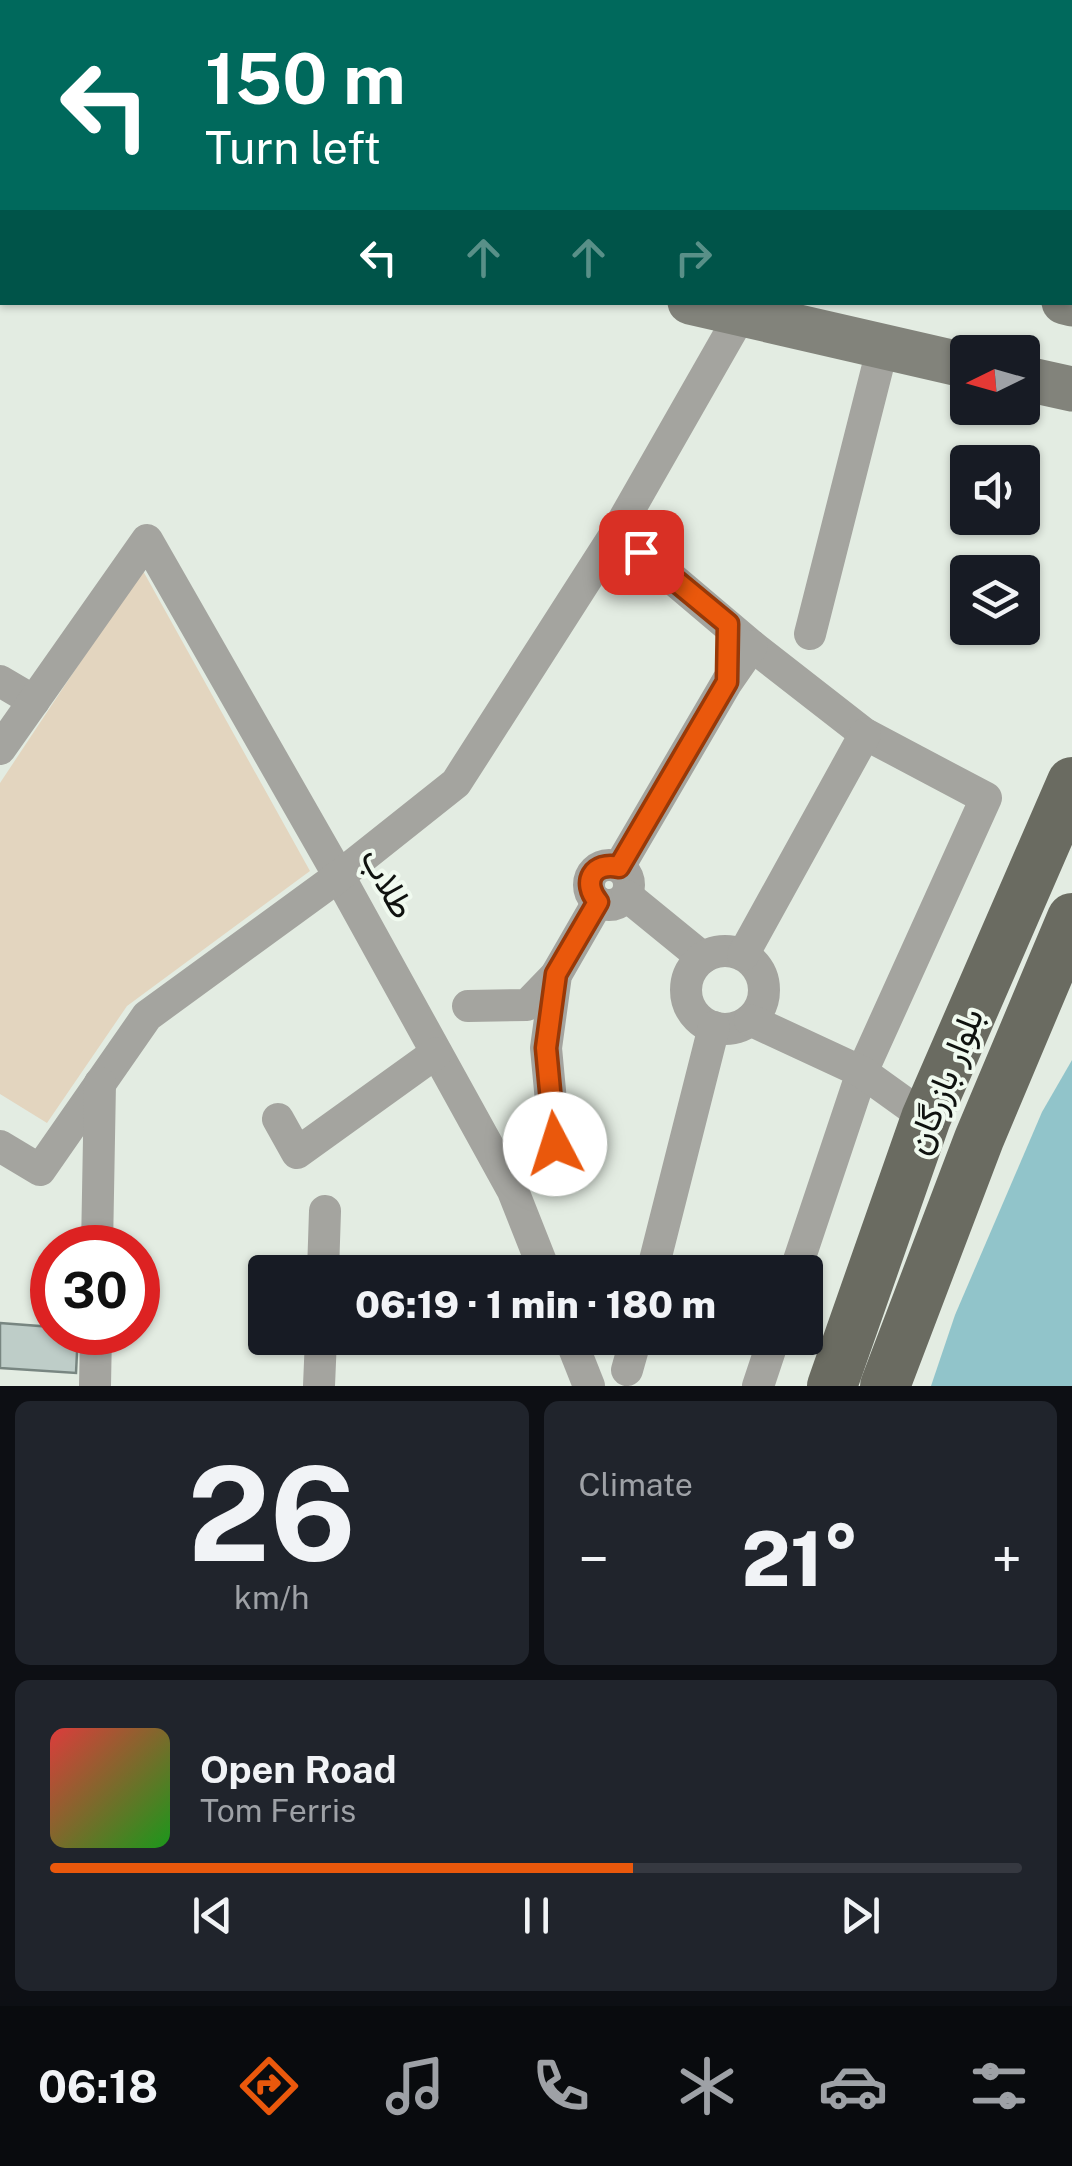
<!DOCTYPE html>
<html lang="en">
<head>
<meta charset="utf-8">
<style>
  body { margin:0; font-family:"Public Sans",Vazirmatn,sans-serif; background:#20242c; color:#f1f3f6; height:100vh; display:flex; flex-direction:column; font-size:38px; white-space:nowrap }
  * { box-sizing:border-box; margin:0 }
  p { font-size:32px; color:#9ea1a6 }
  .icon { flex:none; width:55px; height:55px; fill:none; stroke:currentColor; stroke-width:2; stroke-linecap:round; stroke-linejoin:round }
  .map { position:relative; height:1386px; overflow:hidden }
  .panel { display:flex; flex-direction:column; gap:15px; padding:15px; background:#0d0f14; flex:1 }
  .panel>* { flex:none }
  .top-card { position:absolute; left:0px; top:0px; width:1072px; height:305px; box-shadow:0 2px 8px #0004; background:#00695c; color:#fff; overflow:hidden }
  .needle { width:65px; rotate:265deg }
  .fabs { position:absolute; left:950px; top:335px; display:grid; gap:20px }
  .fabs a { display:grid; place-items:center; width:90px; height:90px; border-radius:10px; background:#171b24; box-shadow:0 2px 8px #0004; font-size:50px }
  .speed { position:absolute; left:30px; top:1225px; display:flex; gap:20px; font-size:50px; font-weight:700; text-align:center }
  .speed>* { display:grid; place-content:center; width:130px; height:130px; border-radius:50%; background:#171b24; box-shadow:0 2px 8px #0004; line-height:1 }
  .speed .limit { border:15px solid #d22; background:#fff; color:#111 }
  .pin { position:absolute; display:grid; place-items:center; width:85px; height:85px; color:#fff; margin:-42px; border-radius:20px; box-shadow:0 5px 15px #0006 }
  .me { position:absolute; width:110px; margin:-55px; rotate:355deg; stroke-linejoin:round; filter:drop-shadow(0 0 8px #0008) }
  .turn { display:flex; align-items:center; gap:35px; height:210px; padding:0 40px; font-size:45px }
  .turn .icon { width:130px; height:130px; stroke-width:2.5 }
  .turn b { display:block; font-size:70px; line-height:85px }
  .lanes { display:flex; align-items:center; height:95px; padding:0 40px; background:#0003; justify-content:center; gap:50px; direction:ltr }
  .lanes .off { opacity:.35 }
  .big { font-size:75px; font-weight:800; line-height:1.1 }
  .panel .card { flex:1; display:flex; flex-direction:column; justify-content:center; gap:15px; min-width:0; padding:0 35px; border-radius:15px; background:#20242c }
  .panel .dial { align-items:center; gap:0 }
  .dial b { font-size:130px; line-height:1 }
  .song { display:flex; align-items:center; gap:30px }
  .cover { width:120px; height:120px; border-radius:15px; background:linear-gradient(135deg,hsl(0 70% 55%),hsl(120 70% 35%)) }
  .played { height:10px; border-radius:5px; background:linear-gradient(90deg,#ea580c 60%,#363941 60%) }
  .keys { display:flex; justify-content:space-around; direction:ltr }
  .heat { display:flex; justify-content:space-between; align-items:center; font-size:55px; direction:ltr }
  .panel .tiles { flex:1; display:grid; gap:15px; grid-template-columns:1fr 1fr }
  .card:last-child { grid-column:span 2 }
  .trip { position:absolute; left:248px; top:1255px; width:575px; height:100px; border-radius:10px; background:#171b24; box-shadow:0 2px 8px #0004; font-weight:800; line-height:100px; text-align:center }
  .dock { display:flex; height:160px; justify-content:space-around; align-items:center; background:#090b0e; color:#9ea1a6 }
  .dock .icon { width:70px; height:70px }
  .dock .selected { color:#ea580c }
  .dock b { font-size:45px; color:#f1f3f6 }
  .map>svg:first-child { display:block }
</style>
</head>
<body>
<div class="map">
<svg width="1072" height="1386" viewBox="0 0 1072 1386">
  <rect width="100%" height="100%" fill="#e3ece2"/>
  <polygon fill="#e3d5bf" points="142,569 310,871 127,1006 47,1123 0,1094 0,783"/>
  <polygon fill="#91c4ca" points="1072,1060 1072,1386 931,1386 955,1315 1042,1112"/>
  <polygon fill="#becdc8" stroke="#788681" stroke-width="2.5" points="0,1323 52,1327 52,1332 78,1332 76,1373 0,1368"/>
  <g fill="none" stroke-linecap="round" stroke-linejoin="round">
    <g stroke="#a4a49f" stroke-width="32">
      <polyline points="113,0 118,2"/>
      <polyline points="433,2 435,0"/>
      <polyline points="718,2 719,0"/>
      <polyline points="920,2 921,0"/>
      <polyline points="1034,2 1034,0"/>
      <polyline points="1070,93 1072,94"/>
      <polyline points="641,552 752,646 865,734 986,798 862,1072 795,1272"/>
      <polyline points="810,634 883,346"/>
      <polyline points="0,681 34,701"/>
      <polyline points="0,749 147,540 339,876 513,1191 545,1272"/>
      <circle cx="609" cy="885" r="20"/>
      <polyline points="619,867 727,682 752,646"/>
      <polyline points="627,896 703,958"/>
      <circle cx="725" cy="990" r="39"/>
      <polyline points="743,955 865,734"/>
      <polyline points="468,1006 527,1005 556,975"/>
      <polyline points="750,1020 862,1072 926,1118"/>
      <polyline points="278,1119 297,1153 436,1053"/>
      <polyline points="555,1144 546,1048 556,975 598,902"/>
      <polyline points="0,1146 40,1170 147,1016 339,876 456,783 616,533 741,314"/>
      <polyline points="97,1248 100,1083"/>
      <polyline points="323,1272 325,1211"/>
      <polyline points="652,1272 714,1027"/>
      <polyline points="570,1338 589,1386"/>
      <polyline points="627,1370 636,1338"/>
      <polyline points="95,1386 96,1332"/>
      <polyline points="319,1386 321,1338"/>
      <polyline points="758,1386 774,1338"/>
    </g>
    <g stroke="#82837b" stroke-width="45">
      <polyline points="0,64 2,64"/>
      <polyline points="0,149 2,150"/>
      <polyline points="690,302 968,366"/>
      <polyline points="1064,302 1072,304"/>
      <polyline points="1022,378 1072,389"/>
    </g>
    <g stroke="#6a6b61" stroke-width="50">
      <polyline points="832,1386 926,1118 1072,782"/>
      <polyline points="885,1386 979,1139 1072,918"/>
    </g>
  </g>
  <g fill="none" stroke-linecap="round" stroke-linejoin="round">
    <g stroke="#983908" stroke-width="25">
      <path id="route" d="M555,1144L546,1048L556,974L598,902C581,882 593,861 619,867L727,682L728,624L641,552"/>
    </g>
    <use href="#route" stroke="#ea580c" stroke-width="18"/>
  </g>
  <g text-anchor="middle" stroke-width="8" stroke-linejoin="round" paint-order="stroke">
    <g font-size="35" fill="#0f120f" stroke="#f0faef">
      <text transform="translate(388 883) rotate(61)" y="12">طلاب</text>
      <text transform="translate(944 1081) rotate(-68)" y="12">بلوار بازرگان</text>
    </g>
  </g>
</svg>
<div class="fabs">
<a><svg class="needle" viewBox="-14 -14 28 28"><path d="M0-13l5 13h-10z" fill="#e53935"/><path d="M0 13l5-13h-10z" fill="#9ea1a6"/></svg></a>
<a><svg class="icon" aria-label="sound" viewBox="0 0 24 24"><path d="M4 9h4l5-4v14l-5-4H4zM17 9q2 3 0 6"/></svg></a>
<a><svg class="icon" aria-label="layers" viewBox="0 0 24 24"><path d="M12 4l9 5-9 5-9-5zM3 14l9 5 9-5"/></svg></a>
</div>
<div class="speed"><div class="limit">30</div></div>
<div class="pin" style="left:641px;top:552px;background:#d93025"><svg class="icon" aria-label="arrive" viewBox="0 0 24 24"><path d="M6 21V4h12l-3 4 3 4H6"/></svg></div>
<svg class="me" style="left:555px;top:1144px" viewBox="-20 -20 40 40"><circle r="19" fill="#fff"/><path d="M0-13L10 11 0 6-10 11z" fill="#ea580c"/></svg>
<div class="trip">06:19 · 1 min · 180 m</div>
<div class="top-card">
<div class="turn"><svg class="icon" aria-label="left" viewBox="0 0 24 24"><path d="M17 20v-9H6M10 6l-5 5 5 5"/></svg><div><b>150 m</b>Turn left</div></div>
<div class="lanes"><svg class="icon" aria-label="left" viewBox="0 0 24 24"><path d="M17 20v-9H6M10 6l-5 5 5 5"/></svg><svg class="icon off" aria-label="ahead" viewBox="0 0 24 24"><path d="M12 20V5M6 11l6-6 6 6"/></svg><svg class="icon off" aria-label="ahead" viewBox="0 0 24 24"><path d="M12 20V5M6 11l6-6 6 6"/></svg><svg class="icon off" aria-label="right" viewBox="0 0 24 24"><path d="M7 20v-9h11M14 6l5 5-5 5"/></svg></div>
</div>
</div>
<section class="panel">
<div class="tiles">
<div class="card dial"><b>26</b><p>km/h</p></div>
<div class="card"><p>Climate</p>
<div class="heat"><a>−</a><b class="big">21°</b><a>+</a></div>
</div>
<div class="card">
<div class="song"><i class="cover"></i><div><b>Open Road</b><p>Tom Ferris</p></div></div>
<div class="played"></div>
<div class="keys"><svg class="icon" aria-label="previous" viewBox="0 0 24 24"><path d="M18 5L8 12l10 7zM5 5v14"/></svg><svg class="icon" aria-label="pause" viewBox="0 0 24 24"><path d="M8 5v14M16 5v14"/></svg><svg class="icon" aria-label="next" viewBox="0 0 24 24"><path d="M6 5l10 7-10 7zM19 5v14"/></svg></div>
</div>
</div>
</section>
<nav class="dock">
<b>06:18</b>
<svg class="icon selected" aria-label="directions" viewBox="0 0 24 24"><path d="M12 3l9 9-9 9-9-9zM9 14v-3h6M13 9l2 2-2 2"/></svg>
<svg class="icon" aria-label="music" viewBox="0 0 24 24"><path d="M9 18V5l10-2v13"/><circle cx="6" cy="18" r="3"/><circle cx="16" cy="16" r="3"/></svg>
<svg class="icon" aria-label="phone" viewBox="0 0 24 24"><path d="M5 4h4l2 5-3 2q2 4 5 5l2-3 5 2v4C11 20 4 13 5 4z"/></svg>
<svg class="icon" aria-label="climate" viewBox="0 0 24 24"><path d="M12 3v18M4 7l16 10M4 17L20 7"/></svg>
<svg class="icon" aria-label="car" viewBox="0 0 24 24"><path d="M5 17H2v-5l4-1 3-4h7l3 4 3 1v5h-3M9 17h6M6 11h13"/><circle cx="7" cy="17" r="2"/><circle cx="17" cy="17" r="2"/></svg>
<svg class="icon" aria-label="filters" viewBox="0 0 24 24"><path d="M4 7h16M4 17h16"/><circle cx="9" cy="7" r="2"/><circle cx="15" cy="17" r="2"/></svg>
</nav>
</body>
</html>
